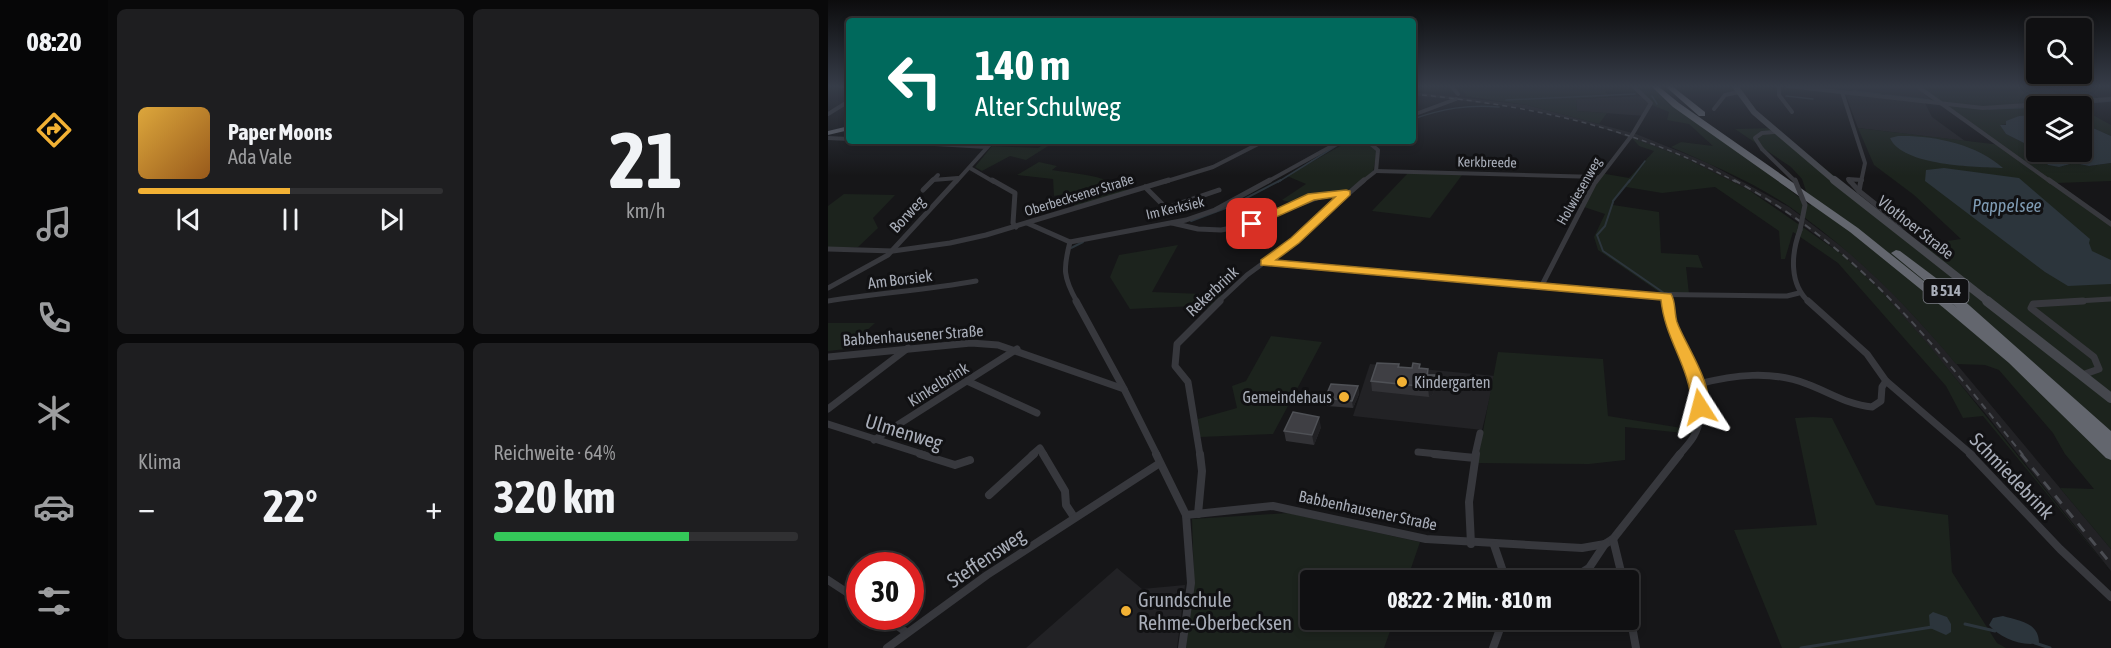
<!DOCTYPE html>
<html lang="de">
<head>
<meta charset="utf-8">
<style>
  body { margin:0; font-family:"Asap Condensed",sans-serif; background:#1e1e20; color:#f1f3f6; height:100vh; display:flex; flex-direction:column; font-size:22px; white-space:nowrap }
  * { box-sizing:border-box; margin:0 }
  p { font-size:20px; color:#9c9d9f }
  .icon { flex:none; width:33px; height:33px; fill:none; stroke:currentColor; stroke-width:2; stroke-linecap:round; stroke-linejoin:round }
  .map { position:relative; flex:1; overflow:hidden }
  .sheet { display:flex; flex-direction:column; gap:9px; padding:9px; background:#09090a; width:720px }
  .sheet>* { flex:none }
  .hud { position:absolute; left:18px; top:18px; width:570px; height:126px; border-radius:6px; box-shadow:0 3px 9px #0003,0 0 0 2px #303032; background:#00695c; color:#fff; overflow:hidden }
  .fabs { position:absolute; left:1198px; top:18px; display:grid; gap:12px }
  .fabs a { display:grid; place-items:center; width:66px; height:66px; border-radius:6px; background:#101012; box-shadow:0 3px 9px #0003,0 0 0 2px #303032; font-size:30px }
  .speed { position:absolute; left:18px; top:552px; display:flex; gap:12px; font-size:30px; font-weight:700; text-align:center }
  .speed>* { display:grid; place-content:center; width:78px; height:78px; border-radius:50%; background:#101012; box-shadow:0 3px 9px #0003,0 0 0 2px #303032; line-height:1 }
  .speed .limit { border:9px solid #d22; background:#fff; color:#111 }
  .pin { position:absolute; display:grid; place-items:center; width:51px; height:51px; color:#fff; margin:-26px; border-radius:12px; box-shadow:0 3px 9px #0006 }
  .me { position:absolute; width:66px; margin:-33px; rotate:351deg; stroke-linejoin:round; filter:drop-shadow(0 0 4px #0008) }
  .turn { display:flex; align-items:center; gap:21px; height:126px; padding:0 30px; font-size:27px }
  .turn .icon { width:78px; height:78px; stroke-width:2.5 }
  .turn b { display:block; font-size:42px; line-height:51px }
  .big { font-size:45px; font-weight:700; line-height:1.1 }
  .sheet .widget { flex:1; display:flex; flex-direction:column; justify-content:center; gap:9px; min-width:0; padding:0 21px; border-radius:9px; background:#1e1e20 }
  .sheet .dial { align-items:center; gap:0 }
  .dial b { font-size:78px; line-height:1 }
  .song { display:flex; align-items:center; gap:18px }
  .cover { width:72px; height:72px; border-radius:9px; background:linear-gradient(135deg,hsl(40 70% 55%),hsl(30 70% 35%)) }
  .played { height:6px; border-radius:3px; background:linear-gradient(90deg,#f2b134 50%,#303032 50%) }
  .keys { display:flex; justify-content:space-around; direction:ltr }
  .heat { display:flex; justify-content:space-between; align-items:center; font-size:33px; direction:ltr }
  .charge { height:9px; border-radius:4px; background:linear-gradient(90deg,#34c759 64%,#303032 0) }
  .sheet .tiles { flex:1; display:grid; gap:9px; grid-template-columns:repeat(2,1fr) }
  .trip { position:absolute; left:472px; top:570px; width:339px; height:60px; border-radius:6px; background:#101012; box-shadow:0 3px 9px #0003,0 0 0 2px #303032; font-weight:700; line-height:60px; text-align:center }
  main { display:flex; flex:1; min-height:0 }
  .tab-bar { display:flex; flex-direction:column; width:108px; justify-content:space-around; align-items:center; background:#060607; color:#9c9d9f }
  .tab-bar .icon { width:42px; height:42px }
  .tab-bar .selected { color:#f2b134 }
  .tab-bar b { font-size:27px; color:#f1f3f6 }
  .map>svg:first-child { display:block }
</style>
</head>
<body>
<main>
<nav class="tab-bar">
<b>08:20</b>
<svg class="icon selected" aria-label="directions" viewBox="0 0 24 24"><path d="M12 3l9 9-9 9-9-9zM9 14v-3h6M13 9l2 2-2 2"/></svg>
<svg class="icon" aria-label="music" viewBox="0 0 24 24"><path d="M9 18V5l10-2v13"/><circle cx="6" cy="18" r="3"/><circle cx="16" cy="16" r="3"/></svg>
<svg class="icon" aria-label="phone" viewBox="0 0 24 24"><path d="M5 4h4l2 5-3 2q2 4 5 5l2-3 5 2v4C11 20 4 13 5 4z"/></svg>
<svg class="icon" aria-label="climate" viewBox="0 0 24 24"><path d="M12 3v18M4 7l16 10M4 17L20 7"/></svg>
<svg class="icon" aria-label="car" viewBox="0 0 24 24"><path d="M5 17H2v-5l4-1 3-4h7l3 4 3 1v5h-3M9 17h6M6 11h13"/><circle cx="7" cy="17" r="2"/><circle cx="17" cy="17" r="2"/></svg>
<svg class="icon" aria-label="filters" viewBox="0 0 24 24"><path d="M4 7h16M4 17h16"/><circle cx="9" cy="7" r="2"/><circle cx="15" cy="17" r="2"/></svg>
</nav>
<section class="sheet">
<div class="tiles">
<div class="widget">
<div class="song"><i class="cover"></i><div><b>Paper Moons</b><p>Ada Vale</p></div></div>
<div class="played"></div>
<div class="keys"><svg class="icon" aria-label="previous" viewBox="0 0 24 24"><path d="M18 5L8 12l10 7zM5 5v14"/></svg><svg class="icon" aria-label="pause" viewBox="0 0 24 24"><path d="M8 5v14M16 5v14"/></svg><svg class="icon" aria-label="next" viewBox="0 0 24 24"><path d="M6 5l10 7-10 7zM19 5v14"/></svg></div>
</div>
<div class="widget dial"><b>21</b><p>km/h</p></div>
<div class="widget"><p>Klima</p>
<div class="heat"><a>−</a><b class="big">22°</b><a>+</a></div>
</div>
<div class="widget"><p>Reichweite · 64%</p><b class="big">320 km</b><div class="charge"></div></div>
</div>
</section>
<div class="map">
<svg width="1283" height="648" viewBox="0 0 1283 648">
  <rect width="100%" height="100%" fill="#161618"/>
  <g fill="#222225">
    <polygon points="976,86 1086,86 1109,104 1097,103 1104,117 1137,141 1030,128 1016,90"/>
    <polygon points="585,92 699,105 808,134 880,163 961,207 1022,253 1062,290 1111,343 1283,549 1283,571 1157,413 1053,291 1015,255 955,211 921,190 853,156 760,123 695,108 585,95"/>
    <polygon points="817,96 823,103 817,116 749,111 748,99"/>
    <polygon points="542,364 667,376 654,430 525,416"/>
    <polygon points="289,568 314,589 357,585 349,648 198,648"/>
  </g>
  <g fill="#1c231d">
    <path d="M806,86H823L983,206L974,179L963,167L907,129L947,128L1092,245L1133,239L1086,195L1046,165L1030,128L1173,145L1115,105L1109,104L1086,86H1216L1241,100L1283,96V101L1247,105L1250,106H1209L1207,117L1173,125L1178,134L1206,148L1220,165L1231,167L1246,163L1261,166L1283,163V181L1229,183L1283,222V549L1232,488L1266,489L1237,454L1225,433L1171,370L1157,365L1128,364C1079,305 1025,251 962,207C925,182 884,165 843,147L853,142L885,146L861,124L839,120L841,112L824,105Z"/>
    <polygon points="631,87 636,89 776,90 781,97 748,99 749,111 779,113 771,124 699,105 636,96 639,95"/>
    <polygon points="1254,109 1283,125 1283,136 1254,123"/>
    <polygon points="804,138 853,156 921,190 1015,255 1053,291 1100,344 1283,572 1155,416 1135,418 1118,386 1010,263 965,232 957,259 953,259 951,231 887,187 834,193 798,187 788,196 785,205 831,212 833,253 870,255 875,268 858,267 861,294 834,294 770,250 766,237 777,214 753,206 772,173 801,178 826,151 811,146"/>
    <polygon points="221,141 228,141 198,160 182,156 154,171 147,167 164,146 210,148"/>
    <polygon points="521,141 540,141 549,150 545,172 517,192 486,195 466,203 454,200 478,184 459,176"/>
    <path d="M211,162L229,166L224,170C249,174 279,175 299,191L246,207L243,193L226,196L225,179L189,175Z"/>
    <polygon points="580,173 634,174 634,175 602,218 544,211"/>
    <polygon points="16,194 67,195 45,218 50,228 30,247 0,247 0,206"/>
    <polygon points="350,245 324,292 400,295 381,312 379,308 367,306 302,309 282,277 291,255"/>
    <polygon points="47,323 18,349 0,351 0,323"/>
    <polygon points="443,336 494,342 445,434 372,437 370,419 409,408 404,386 418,381"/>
    <polygon points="670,352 775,359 780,416 866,430 865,434 797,427 797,460 761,464 649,463"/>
    <polygon points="985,417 1004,418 1048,505 1120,515 1124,572 1169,643 1178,648 954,648 906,530 989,525 967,418"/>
    <polygon points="460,513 592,542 579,580 483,580 483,620 566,620 556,648 358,648 366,581 364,519"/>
  </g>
  <g fill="#2c353c">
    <polygon points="1206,115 1209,116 1209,152 1254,152 1254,123 1283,136 1283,163 1261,166 1246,163 1231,167 1220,165 1206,148 1178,134 1172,125 1178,125 1178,121 1191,116"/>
    <path d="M1070,136C1105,135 1149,144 1175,168C1148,167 1074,166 1062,138Z"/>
    <polygon points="1116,168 1191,178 1262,239 1261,243 1264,251 1283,260 1283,284 1240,286 1217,272 1097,181 1098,170"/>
    <polygon points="1105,612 1119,617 1123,624 1123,632 1118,635 1102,628 1101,615"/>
    <path d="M1175,616C1191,621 1211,622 1211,643C1194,647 1172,638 1161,625L1165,618Z"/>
  </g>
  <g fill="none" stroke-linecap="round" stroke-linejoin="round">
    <g stroke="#2c353c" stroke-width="1.5">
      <polyline points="1025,91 1052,94"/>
      <polyline points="1058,95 1102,100"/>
      <polyline points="824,96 829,104"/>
      <polyline points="958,96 985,99"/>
      <polyline points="678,100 807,94"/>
      <polyline points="1246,104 1283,101"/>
      <polyline points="1218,106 1240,105"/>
      <polyline points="1161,109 1209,107"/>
      <path d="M585,119C614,109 640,104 671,107"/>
      <polyline points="450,182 516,141"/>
      <polyline points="801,182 817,161"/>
    </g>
    <g stroke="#2c353c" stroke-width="2">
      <polyline points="785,201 802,180"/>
      <polyline points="785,202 777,226 769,235 775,251 836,293"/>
      <polyline points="363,221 403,206 453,180"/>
      <polyline points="243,248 255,242"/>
    </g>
    <g stroke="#2c353c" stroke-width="3">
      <polyline points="1137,624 1167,631"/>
      <polyline points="1207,643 1222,648"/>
      <polyline points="973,648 1104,627"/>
    </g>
    <g stroke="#37383d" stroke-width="4">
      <polyline points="13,86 21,86"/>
      <polyline points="623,86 630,94"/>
      <polyline points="951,86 951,95 964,112"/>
      <polyline points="960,86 1155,108 1283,99"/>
      <polyline points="1089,86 1223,182"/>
      <polyline points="1014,92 1037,163 1033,182"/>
      <polyline points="886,109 897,95 911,92"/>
      <polyline points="0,114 21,101"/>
      <polyline points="585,115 628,99"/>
      <polyline points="0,138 21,139"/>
      <polyline points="55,141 159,147"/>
      <polyline points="934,149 927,138 934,133 946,132"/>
      <polyline points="142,168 166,182"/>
      <polyline points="548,171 770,177"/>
      <polyline points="110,175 105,180 130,178"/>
      <polyline points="103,182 105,180"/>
      <polyline points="128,182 165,141"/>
      <polyline points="336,182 385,167 436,141"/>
      <polyline points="439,182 513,141"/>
      <polyline points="534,182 548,171 550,150 539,141"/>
      <polyline points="768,182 804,135 823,103 805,86"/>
      <polyline points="1022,182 1020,179 1034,180"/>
    </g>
    <g stroke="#37383d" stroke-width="5">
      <polyline points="164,180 187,193 185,223 188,227"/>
      <polyline points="1021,180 1031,191"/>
      <polyline points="1033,180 1031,191 1075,226"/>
      <polyline points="1221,180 1283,224"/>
      <polyline points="317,187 338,208 391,190"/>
      <polyline points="95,190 105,180"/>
      <path d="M199,223L242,242C235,269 235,277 249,302"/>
      <polyline points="344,223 370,229 393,230 414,226 494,196 518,193"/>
      <path d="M972,230C963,254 961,284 981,302"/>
      <polyline points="242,242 358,220 387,210 442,180"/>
      <polyline points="0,249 65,251 122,243 158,235 341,180"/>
      <polyline points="437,263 801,294 959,296 971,293"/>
      <polyline points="713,287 768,180"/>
      <polyline points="0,288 60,255 129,180"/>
      <polyline points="839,296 840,302"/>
      <path d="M0,301C50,293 99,290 148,281"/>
      <polyline points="390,302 419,275 467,240 536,180"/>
      <polyline points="1232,302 1283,299"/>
    </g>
    <g stroke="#37383d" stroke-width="7">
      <polyline points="248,301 296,389"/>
      <path d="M840,301C845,342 889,396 866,436C862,443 856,449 851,455"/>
      <polyline points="980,301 1039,354 1058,381 1144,455"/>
      <polyline points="0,357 143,343 170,345 296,389 329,455"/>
      <polyline points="1254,375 1271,369 1266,357 1203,308 1205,304 1255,301"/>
      <polyline points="139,381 209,413"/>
      <path d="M870,384C906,375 943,370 979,384C1001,392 1020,405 1044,407L1053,401L1054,387L1058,381"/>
      <polyline points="0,409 80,348"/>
      <polyline points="0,424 97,455"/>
      <polyline points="46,440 189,349"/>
      <polyline points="590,452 620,455"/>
      <polyline points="204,455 212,448 216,455"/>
      <polyline points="372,455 360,382 347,366 349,344 392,301"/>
      <polyline points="647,455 652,433"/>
    </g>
    <g stroke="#37383d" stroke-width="8">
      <polyline points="92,454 127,465 142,460"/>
      <polyline points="215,454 237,491 238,505 246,517"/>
      <polyline points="328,454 358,515 363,583 354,648"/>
      <polyline points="606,454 647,458"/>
      <polyline points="1142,454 1232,549 1283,597"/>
      <polyline points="161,495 206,454"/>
      <polyline points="370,514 374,471 372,454"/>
      <polyline points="358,515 445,506 598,539 754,548 777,544 785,539 852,454"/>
      <polyline points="785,539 795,580"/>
      <polyline points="643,544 641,502 648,454"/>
      <polyline points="666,545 678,580"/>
      <polyline points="0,580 32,601"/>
      <polyline points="742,580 761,568 777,544"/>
      <polyline points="801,610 808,648"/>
      <polyline points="55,616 78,632"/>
      <polyline points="59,648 159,575 332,463"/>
      <polyline points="665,648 673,626 684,620"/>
    </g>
    <polyline stroke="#45474d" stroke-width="6" points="907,86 926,112 1008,182"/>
    <polyline stroke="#45474d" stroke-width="8" points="1006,180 1161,302"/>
    <polyline stroke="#45474d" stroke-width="10" points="1159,301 1283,398"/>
    <g fill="#63666e" fill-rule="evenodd">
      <polygon points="823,86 830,86 851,103 1030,228 1132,310 1063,253 1068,250 1072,251 1124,290 1283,431 1283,460 1278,458 1181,363 1117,309 1022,232 845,107"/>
      <polygon points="837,86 844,86 877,112 877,116 871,116"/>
      <polygon points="21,126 21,130 0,135 0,131"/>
    </g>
    <path stroke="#4a4c52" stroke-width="1.5" stroke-dasharray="5 4" stroke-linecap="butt" d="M585,94C698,105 808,127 908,182"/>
    <path stroke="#4a4c52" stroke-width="2" stroke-dasharray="7 5" stroke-linecap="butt" d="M906,180C1035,250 1105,344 1195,455"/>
    <polyline stroke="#4a4c52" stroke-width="3" stroke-dasharray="10 8" stroke-linecap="butt" points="1193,454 1283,564"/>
    <polyline stroke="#37383d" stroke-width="4" points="934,149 968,182"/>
    <polyline stroke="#37383d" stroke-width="5" points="967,180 977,205 972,230"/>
  </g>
  <g fill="#323236">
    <polygon points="571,364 572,367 584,368 592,364 592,368 600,369 601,375 607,375 607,386 605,394 601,397 544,391 543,381"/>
    <polygon points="530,386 531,394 525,408 499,406 497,398"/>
    <polygon points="493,427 486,445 458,441 456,431"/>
  </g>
  <g fill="#212124">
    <polygon points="607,375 607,386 605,394 601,397 600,387"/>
    <polygon points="530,386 531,394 525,408 524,401"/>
    <polygon points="491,417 493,427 486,445 484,435"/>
  </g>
  <g fill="#3f3f44" stroke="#4f5156" stroke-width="1.5">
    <polygon points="549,363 571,364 570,367 584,368 585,363 592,364 591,368 600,369 599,375 607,375 605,384 600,387 543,381"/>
    <polygon points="503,384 530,386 524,401 497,398"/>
    <polygon points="465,412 491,417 484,435 456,431"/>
  </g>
  <linearGradient id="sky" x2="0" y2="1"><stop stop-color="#0c0c0d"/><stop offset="0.49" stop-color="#363c48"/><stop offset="1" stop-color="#363c48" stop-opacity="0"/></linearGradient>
  <rect width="1283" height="176" fill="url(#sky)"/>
  <path fill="#f2b134" stroke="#9d7322" stroke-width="1.5" d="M518,190L522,191V195L471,243L448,260L843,294C848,302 846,312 849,322C856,343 889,389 878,411L872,412L864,407C862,366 837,340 833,300L433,265V260L463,238L507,197L486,200L428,226H420V222L480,194Z"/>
  <g fill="#f2b134" stroke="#111113" stroke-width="2">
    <circle cx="574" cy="382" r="6"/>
    <circle cx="516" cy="397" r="6"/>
    <circle cx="298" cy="611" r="6"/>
  </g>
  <g text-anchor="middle" stroke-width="6" stroke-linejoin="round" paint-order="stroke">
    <g font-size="14" fill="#a8adb8" stroke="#111113">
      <text transform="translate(659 162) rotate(1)" y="5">Kerkbreede</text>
      <text transform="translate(751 191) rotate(-60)" y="5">Holwiesenweg</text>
      <text transform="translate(251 195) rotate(-17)" y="5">Oberbecksener Straße</text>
      <text transform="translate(347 208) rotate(-13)" y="5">Im Kerksiek</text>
    </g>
    <rect fill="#111113" stroke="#7b7e86" stroke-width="1.5" x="1095.5" y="279" width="45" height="24" rx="4.5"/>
    <g font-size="15" font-weight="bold" fill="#a8adb8">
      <text x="1118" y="296">B 514</text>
    </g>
    <g font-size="16" fill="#a8adb8" stroke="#111113">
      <text transform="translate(79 214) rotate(-47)" y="6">Borweg</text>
      <text transform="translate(1088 227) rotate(38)" y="6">Vlothoer Straße</text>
      <text transform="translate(72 279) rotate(-7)" y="6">Am Borsiek</text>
      <text transform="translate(384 291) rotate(-43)" y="6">Rekerbrink</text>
      <text transform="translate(85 335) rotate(-4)" y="6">Babbenhausener Straße</text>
      <text transform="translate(110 384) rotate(-32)" y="6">Kinkelbrink</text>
      <text transform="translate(540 510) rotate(12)" y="6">Babbenhausener Straße</text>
    </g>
    <g font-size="16" fill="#a8adb8" stroke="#111113" text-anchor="start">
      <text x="586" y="388">Kindergarten</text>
      <text x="504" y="403" text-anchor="end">Gemeindehaus</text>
    </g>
    <g font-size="18" font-style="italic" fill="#7f9bb3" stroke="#111113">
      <text x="1179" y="212">Pappelsee</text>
    </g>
    <g font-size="20" fill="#a8adb8" stroke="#111113">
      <text transform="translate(76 432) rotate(17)" y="7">Ulmenweg</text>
      <text transform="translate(1184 476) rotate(46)" y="7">Schmiedebrink</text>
      <text transform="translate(158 558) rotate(-34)" y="7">Steffensweg</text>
    </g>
    <g font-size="20" fill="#a8adb8" stroke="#111113" text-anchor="start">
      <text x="310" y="607">Grundschule<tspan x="310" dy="23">Rehme-Oberbecksen</tspan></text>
    </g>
  </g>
</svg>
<div class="fabs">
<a><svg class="icon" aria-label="search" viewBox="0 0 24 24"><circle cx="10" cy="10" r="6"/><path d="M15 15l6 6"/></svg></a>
<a><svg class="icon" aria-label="layers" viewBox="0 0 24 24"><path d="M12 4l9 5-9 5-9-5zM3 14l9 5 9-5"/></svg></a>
</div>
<div class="speed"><div class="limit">30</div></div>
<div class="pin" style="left:424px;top:224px;background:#d93025"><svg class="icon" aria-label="arrive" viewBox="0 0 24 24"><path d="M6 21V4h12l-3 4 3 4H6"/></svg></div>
<svg class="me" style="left:872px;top:407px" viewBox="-20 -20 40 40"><path d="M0-17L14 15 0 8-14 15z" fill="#f2b134" stroke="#fff" stroke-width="4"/></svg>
<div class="trip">08:22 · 2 Min. · 810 m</div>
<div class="hud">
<div class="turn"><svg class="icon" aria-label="left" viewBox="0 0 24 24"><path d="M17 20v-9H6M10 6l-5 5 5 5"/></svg><div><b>140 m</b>Alter Schulweg</div></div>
</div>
</div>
</main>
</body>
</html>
